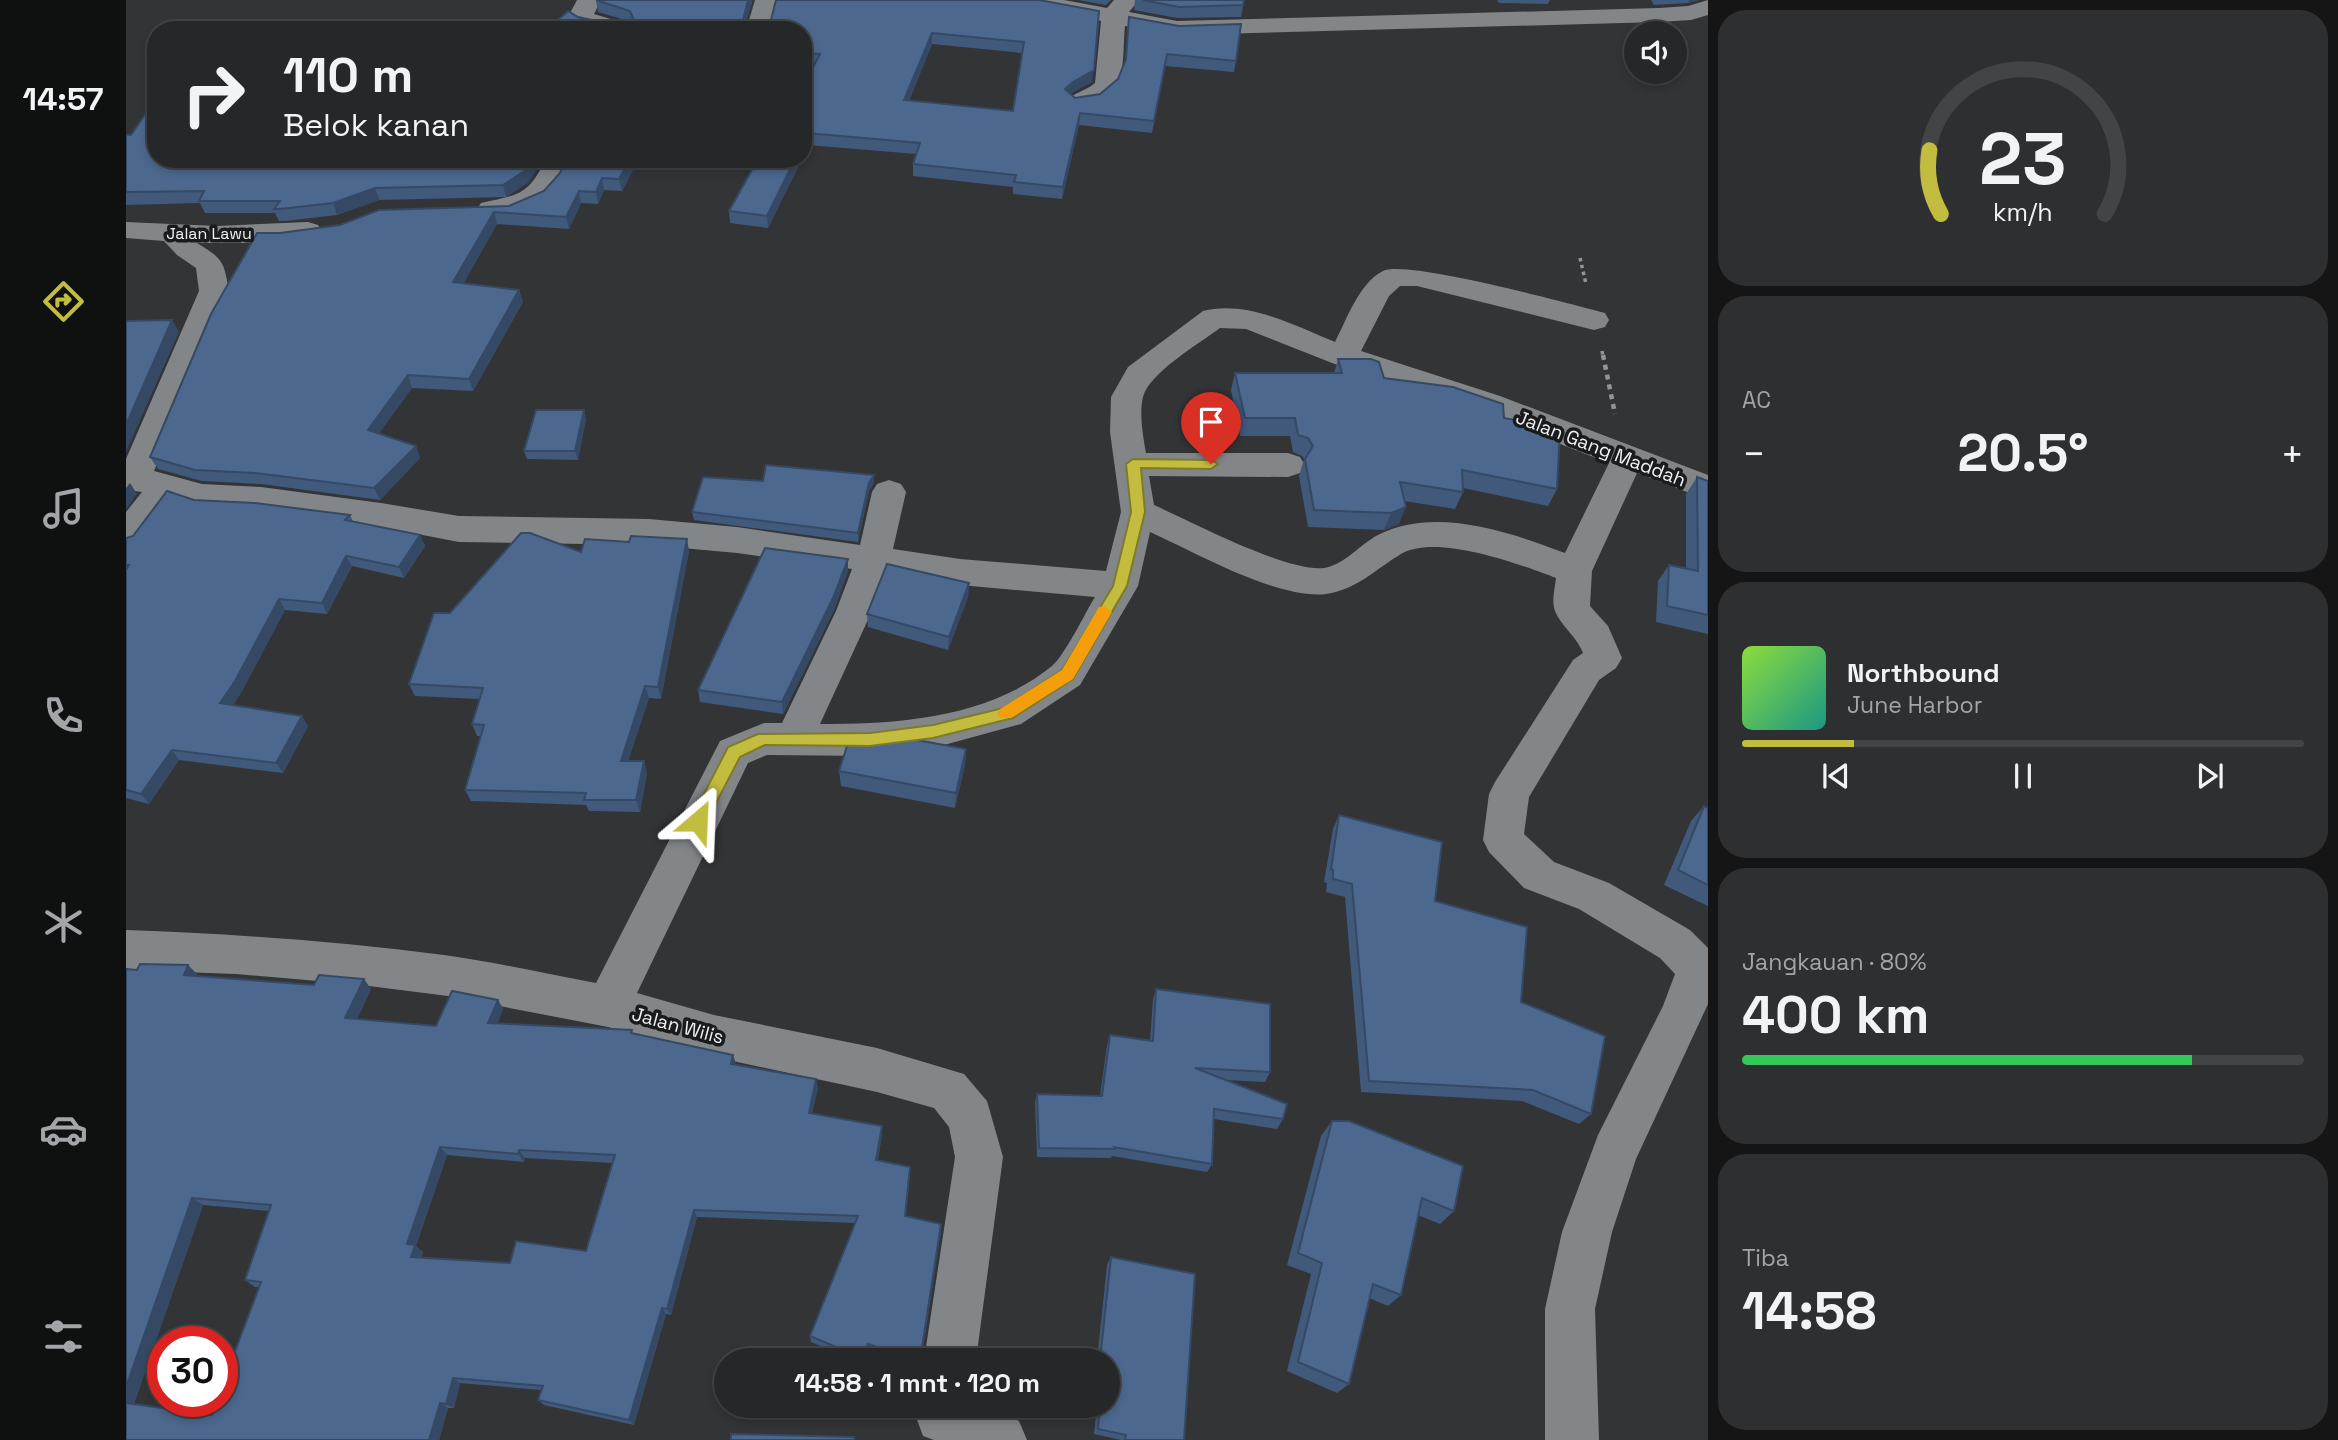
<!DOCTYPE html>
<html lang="id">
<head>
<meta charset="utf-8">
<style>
  body { margin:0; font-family:"Space Grotesk",sans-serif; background:#2e2f30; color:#f1f3f6; height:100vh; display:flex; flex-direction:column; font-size:26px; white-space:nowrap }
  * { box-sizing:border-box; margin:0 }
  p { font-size:23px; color:#a4a5a8 }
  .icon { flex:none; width:38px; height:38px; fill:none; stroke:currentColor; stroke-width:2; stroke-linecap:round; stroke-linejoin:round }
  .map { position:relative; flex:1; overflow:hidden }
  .side { display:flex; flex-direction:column; gap:10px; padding:10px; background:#151516; width:630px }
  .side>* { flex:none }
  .top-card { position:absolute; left:21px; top:21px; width:665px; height:147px; border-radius:28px; box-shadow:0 4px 10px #0003,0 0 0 2px #424445; background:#262728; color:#f1f3f6; overflow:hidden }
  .controls { position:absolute; left:1498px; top:21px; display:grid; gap:14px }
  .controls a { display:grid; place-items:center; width:63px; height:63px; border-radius:50%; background:#262728; box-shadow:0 4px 10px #0003,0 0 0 2px #424445; font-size:35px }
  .speed { position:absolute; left:21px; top:1326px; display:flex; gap:14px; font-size:35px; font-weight:700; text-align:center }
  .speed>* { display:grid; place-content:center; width:91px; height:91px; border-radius:50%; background:#262728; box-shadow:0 4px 10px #0003,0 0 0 2px #424445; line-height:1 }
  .speed .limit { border:10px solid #d22; background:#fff; color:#111 }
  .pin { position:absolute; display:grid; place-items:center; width:60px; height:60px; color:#fff; margin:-72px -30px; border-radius:50% 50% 50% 0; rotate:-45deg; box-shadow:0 0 7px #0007 }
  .pin .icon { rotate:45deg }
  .me { position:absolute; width:77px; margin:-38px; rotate:26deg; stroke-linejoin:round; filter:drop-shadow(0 0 5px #0008) }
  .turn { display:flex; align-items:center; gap:24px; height:147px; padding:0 21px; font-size:32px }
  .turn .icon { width:91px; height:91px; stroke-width:2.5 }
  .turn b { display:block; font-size:49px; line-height:60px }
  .big { font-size:52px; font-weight:800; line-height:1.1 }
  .side .widget { flex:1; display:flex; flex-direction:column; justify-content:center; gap:10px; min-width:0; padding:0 24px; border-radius:28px; background:#2e2f30 }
  .side .dial { align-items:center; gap:0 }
  .dial svg { height:182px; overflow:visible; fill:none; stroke:#424445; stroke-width:7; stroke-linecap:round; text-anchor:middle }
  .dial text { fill:#f1f3f6; stroke:none }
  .song { display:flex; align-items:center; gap:21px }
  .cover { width:84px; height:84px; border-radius:10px; background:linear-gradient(135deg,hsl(90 70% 55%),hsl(170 70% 35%)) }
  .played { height:7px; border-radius:4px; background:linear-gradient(90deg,#c2bd3f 20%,#424445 20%) }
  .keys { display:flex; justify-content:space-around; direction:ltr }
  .heat { display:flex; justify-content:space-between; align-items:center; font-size:38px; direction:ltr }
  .charge { height:10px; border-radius:5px; background:linear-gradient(90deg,#34c759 80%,#424445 0) }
  .trip { position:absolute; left:588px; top:1348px; width:406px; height:70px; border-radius:35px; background:#262728; box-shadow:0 4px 10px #0003,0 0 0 2px #424445; font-weight:800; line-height:70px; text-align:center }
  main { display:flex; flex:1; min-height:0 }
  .menu { display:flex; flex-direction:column; width:126px; justify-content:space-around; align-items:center; background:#0f1010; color:#a4a5a8 }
  .menu .icon { width:49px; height:49px }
  .menu .on { color:#c2bd3f }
  .menu b { font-size:32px; color:#f1f3f6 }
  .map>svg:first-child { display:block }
</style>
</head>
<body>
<main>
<nav class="menu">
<b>14:57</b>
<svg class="icon on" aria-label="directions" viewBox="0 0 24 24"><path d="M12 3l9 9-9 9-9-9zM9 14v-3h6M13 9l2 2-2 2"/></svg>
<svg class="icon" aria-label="music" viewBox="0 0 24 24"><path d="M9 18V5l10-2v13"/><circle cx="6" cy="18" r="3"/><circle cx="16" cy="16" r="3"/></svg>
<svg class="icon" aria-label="phone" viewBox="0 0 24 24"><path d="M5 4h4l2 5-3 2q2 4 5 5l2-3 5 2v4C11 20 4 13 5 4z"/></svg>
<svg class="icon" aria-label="climate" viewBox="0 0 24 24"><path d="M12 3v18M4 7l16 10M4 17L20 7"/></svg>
<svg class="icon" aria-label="car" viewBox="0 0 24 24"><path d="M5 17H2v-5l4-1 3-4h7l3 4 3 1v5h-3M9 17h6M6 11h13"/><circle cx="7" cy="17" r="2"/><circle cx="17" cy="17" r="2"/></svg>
<svg class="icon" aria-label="filters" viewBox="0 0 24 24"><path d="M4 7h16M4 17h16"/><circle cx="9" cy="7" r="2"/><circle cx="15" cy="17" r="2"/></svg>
</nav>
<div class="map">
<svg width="1582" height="1440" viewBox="0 0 1582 1440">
  <rect width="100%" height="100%" fill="#323436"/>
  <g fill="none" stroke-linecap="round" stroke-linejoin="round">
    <g stroke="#929496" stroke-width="3.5" stroke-dasharray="3.5 3.5" stroke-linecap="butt">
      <polyline points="1454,258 1460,284"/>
      <polyline points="1476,351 1477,357"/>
    </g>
    <polyline stroke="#929496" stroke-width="4.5" stroke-dasharray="5 5" stroke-linecap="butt" points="1477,355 1489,414"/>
    <g fill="#838689" fill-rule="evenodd">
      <path d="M451,0H475L468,14L505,25L508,30C489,30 454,34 442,17Z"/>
      <polygon points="629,0 653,0 644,30 620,30"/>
      <path d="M887,0H938L981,8L988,0H1013L1003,12L1051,21L1533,8L1562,6L1582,0V15L1565,20L1533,22L1051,35L999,26C996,54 1002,91 972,103C962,107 955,109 945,106L941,101C948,92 960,91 969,83L975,21L899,7L891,5Z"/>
      <path d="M420,159H447C429,196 400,226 355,215L351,209L355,203C393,194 401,197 420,159Z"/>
      <path d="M0,222L91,226L182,222L192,225L196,231L192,237L137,243H71C97,259 98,261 103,291L28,471L76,484L135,487L255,503L333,516L523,519L611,527L734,545L746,492L751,484L763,480L775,484L780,492L767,549L834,559L980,571L995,512L984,432L985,397L1002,367L1077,311C1122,300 1169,326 1209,342C1221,319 1233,283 1257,271C1280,259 1444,304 1479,313L1483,320L1479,327L1468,330L1291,286H1274L1263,296L1235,351L1374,396L1582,475V500L1511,473L1466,571L1464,606L1482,626L1496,658L1490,668L1473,680L1403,797L1398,834L1428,862L1483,883L1564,930L1582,948V1004L1510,1159L1486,1232L1469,1309L1473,1440H1419V1309L1436,1232L1472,1135L1537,1006L1549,974L1534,958L1453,909L1398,888L1363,852L1357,840L1363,794L1369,782L1447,660L1457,653C1451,636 1433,625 1428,608C1426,599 1429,587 1430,578C1394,564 1309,533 1275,554C1250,569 1230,590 1200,594C1152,600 1069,552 1024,532L1012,586L954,685L895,724L807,748L745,756L641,755L622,763L511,993L588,1015L751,1048L838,1074L861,1101L877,1157L850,1360H798L829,1157L823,1127L808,1108L751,1092L588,1057L482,1027L322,996L227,984L110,974L0,970V930C107,934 213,941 318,955C369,962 420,974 470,983L594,741L638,723H656L710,611L726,569L611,553L523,545L333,542L255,527L135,511L75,508L47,499L12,545L0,549V512L16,492L0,490V459L73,291L70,268L51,255L38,241L0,238ZM1094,328L1120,329L1206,363L1352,412L1483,463L1439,553C1383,532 1309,506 1252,535C1234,544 1219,565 1198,568C1160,572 1066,522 1028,505L1023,476L1162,477L1174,473L1179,465L1174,457L1162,453H1020C1017,436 1013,414 1017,397C1023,373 1074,343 1094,328ZM760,574L834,585L969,597C959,613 939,655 926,666C862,718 773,724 694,724L746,611Z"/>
      <polygon points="794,1405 854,1405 893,1421 901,1440 808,1440 797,1436 790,1417"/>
    </g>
  </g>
  <g fill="#41597b" fill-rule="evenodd">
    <path d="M913,0L966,82L945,93L949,98L974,94L992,79L999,61L1003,17L1110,61L1108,72L1039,66L1026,133L953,125L936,199L887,194V187L787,176V164L790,154L682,145L677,156V86L688,65L677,64V30H421L452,17L470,21L499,20L472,12L470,1L621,20H645ZM806,44L896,53L887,111L783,101Z"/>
    <polygon points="952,0 985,0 980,5"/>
    <polygon points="1009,0 1118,0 1115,17 1051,18 1008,10"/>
    <polygon points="1371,0 1424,0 1422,4 1373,3"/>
    <polygon points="1525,0 1573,0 1562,3 1528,5"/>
    <polygon points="0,135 30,159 403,182 380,197 253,200 211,215 159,221 153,221 149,213 79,213 74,203 0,205"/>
    <polygon points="632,159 676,159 642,228 604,223 603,211"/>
    <polygon points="507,170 496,191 478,190 472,204 455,203 443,229 371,224 337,284 393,290 397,302 347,391 286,388 253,433 290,446 294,458 254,500 135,484 76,481 32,469 24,457 154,233 383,206 418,191 434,173"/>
    <polygon points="1212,359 1258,378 1378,418 1431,489 1422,506 1337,488 1337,492 1329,509 1278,501 1273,524 1258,530 1182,527 1173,476 1178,459 1176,456 1167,452 1164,436 1114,436 1105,390 1109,373 1208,373"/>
    <polygon points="460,419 452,460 401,459 398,451"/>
    <polygon points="748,475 748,483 743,491 732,542 568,520 566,512 637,481"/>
    <polygon points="1571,477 1582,481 1582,634 1530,622 1532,581 1543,565 1560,568 1560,494"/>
    <polygon points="68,500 224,515 227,521 294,535 299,546 278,578 226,566 201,614 159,610 116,691 107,705 182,726 157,773 53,760 23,804 0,798 0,538 7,536"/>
    <polygon points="563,551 535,699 523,698 502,761 521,773 514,812 463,811 460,805 345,801 339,790 355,736 351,736 346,724 353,699 289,696 283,684 324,613 455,552"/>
    <polygon points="722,571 708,610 657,714 574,702 572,690"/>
    <polygon points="843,583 842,597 822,650 742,627 741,614"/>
    <polygon points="840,749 839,765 829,808 715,786 713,771"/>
    <polygon points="1578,806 1582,808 1582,906 1538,885 1565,821"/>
    <polygon points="1213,815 1309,901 1395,1002 1465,1114 1453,1124 1396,1101 1235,1092 1219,897 1200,892 1201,883 1198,882 1207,829"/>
    <path d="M11,970L72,975L71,976L245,989L231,1019L310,1026L372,1000L377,1009L371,1024L507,1033L610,1064V1065L692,1088L686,1113L756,1134L752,1160L784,1167L780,1216L815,1231L796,1354L805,1357V1360H774L743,1349L739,1360H728L685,1342L684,1336L729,1223L571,1217L545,1315L540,1314L508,1425L418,1405L412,1400L415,1390L334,1383L328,1408H322L313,1440H0ZM321,1155L398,1162L399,1158L487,1163L460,1251L384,1263L295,1258L297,1252L290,1246ZM77,1205L143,1211L119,1280L129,1287H133L86,1415L8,1404Z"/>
    <polygon points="1030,989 1144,1072 1139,1082 1099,1080 1157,1119 1151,1129 1088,1119 1086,1164 1081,1172 986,1156 985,1158 911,1157 909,1103 911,1094 974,1096 981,1045 984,1035 1024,1041 1027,999"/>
    <polygon points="1206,1121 1328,1211 1314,1224 1292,1215 1275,1295 1262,1306 1243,1298 1223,1384 1211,1393 1161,1371 1185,1274 1161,1265 1195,1136"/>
    <polygon points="985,1257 1058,1440 995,1440 968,1434 971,1405 982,1405 982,1360 971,1360 981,1265"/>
  </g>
  <g fill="#354964">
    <polygon points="622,0 627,0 618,30 617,20"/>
    <polygon points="1563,0 1573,0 1562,3"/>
    <polygon points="806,33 806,44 778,112 778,100"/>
    <polygon points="968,70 966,82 945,93 938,101 939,89 947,82"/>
    <polygon points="954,113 953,125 936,199 937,187"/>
    <polygon points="681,133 682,145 677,156 677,142"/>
    <polygon points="407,159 417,159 403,182 380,197 377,185"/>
    <polygon points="504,159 515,159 507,170 496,191 493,179"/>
    <polygon points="669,159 676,159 642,228 641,216"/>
    <polygon points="476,178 478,190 472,204 470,192"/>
    <polygon points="249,188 253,200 211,215 207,203"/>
    <polygon points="453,191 455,203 443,229 440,217"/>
    <polygon points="368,212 371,224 331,295 327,282"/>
    <polygon points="393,290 397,302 347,391 343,379"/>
    <polygon points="46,320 53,332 0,452 0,425"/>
    <polygon points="282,375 286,388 247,442 242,430"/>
    <polygon points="458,410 460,419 452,460 449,451"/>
    <polygon points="290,446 294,458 254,500 248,488"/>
    <polygon points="748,475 748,483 743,491 732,542 732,533 743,483"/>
    <polygon points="4,483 11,494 0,509 0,488"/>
    <polygon points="1280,507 1273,524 1258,530 1265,513"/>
    <polygon points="294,535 299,546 278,578 273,567"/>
    <polygon points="561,539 563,551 535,699 532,687"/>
    <polygon points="220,556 226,566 201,614 196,603"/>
    <polygon points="722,559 722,571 708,610 657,714 656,702"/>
    <polygon points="843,583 842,597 822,650 823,637"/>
    <polygon points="153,599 159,610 116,691 101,713 94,703"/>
    <polygon points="519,686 523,698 498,773 495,761"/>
    <polygon points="176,716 182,726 157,773 150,763"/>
    <polygon points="840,749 839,765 829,808 830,793"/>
    <polygon points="46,750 53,760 23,804 15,794"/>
    <polygon points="518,761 521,773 514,812 510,800"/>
    <polygon points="62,965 72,975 68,985 58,975"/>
    <polygon points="238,979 245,989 227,1028 219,1018"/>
    <polygon points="372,1000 377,1009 368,1033 362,1023"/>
    <polygon points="607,1055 610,1064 608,1073 605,1064"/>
    <polygon points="690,1079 692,1088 684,1121 683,1113"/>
    <polygon points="756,1126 756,1134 750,1168 750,1160"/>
    <polygon points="314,1147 321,1155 290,1246 297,1252 293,1264 285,1257 281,1244"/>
    <polygon points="393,1150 399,1158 398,1162 392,1154"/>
    <polygon points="784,1167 784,1175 779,1223 779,1216"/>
    <polygon points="66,1198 77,1205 7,1407 0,1405 0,1387"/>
    <polygon points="568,1210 571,1217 545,1315 541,1309"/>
    <polygon points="815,1224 815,1231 795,1360 795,1354"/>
    <polygon points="536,1308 540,1314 508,1425 503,1420"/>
    <polygon points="742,1344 743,1349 739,1360 737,1360"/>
    <polygon points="327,1378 334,1383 328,1408 320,1404"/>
    <polygon points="314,1403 322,1408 313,1440 303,1440"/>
  </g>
  <g fill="#4c688f" stroke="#354964" stroke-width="2" fill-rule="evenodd">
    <path d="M470,0H622L617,20H645L650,0H913L973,11L968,70L947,82L939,89L949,98L974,94L992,79L1000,59L1003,17L1053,26L1115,24L1110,61L1041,54L1028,121L954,113L937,187L888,182L890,175L787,164L794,143L681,133L677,142V86L694,54L677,53V30H421L442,11L452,17L470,21L508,20L504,11ZM806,33L898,42L887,111L778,100Z"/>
    <polygon points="1017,0 1118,0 1117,5 1053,7"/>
    <polygon points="21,112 30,113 30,159 407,159 400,170 377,185 249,188 207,203 154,209 148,209 154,201 73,201 78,191 0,192 0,135 5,135"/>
    <polygon points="440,159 504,159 493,179 476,178 470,192 453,191 440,217 368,212 327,282 393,290 343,379 282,375 242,430 290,446 248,488 129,473 69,470 24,457 85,314 131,233 154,233 214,225 253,210 383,206 418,191 434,173"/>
    <polygon points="632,159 669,159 641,216 603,211"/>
    <polygon points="46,320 0,425 0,321"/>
    <polygon points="1212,359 1245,359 1253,362 1258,378 1327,387 1377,404 1378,418 1434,429 1431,489 1336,470 1337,492 1274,482 1280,507 1265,513 1188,510 1179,459 1187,446 1182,438 1172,435 1169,418 1119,418 1109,373 1216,373"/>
    <polygon points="410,410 458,410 449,451 398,451"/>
    <polygon points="640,465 748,475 743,483 732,533 566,512 577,477 637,481"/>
    <polygon points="1571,477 1582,481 1582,615 1541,606 1543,565 1572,571"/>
    <polygon points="41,491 68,500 129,503 224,515 219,520 294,535 273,567 220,556 196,603 153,599 109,681 94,703 176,716 150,763 46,750 15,794 0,790 0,570 3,565 0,565 0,538 7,536"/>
    <polygon points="395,533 404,533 455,552 459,539 503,542 505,536 561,539 532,687 519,686 495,761 518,761 510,800 458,800 460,793 339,790 358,725 346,724 357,688 283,684 308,613 324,613"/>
    <polygon points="639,548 722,559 707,598 656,702 572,690"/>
    <polygon points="761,564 843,583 823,637 741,614"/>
    <polygon points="780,738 840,749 830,793 713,771 722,743"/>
    <polygon points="1578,806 1582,808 1582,885 1552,870"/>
    <polygon points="1213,815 1316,842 1309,901 1401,927 1395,1002 1479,1036 1465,1114 1407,1090 1243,1081 1226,884 1207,879 1207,870 1205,869"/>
    <path d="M14,964L62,965L58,975L188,985L193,975L238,979L219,1018L310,1026L326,991L372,1000L362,1023L506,1030L505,1033L607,1055L605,1064L690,1079L683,1113L756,1126L750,1160L784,1167L779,1216L815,1224L795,1354L805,1357L804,1360H791L742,1344L736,1358L684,1336L732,1216L568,1210L541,1309L536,1308L503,1420L412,1400L417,1386L327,1378L320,1404L314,1403L303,1440H0V1403L86,1415L91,1402H96V1386L135,1282L119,1280L145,1205L66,1198L0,1387V969L11,970ZM314,1147L392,1154L393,1150L489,1155L460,1251L390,1241L384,1263L285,1257L289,1245L281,1244Z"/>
    <polygon points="1030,989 1144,1004 1144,1072 1069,1068 1161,1104 1157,1119 1088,1109 1086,1164 988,1147 989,1149 913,1148 911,1094 976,1096 984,1035 1027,1041"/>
    <polygon points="1206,1121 1223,1121 1337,1166 1328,1211 1296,1198 1275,1295 1247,1284 1223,1384 1172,1362 1196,1263 1172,1253"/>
    <polygon points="985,1257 1069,1274 1058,1440 999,1440 1000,1435 972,1429 974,1405 982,1405 982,1360 974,1360"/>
    <polygon points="605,1434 728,1437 728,1440 605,1440"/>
  </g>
  <polygon fill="#c2bd3f" stroke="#7e7b29" stroke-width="2" points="1007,459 1085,460 1092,464 1085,469 1015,468 1019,512 1001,586 947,679 887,718 807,738 744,746 639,745 614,757 578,826 566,826 564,821 602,747 632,734 744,733 807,725 877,708 936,670 987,586 1005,512 1000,464"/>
  <polygon fill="#f59e0b" points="979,606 986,612 947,679 885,718 874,718 871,714 874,709 936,670 973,607"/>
  <g text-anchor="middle" stroke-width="7" stroke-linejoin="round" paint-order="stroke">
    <g font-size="16" fill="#eff0f2" stroke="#1a1b1c">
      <text x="83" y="239">Jalan Lawu</text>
    </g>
    <g font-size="19" fill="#eff0f2" stroke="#1a1b1c">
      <text transform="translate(1475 448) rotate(21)" y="7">Jalan Gang Maddah</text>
      <text transform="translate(552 1025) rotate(15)" y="7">Jalan Wilis</text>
    </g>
  </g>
</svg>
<div class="controls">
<a><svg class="icon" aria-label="sound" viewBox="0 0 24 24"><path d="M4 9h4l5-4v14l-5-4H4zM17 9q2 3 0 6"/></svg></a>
</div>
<div class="speed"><div class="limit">30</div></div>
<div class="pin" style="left:1085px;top:464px;background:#d93025"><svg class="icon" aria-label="arrive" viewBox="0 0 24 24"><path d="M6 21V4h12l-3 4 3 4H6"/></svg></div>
<svg class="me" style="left:572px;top:821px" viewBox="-20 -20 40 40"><path d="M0-17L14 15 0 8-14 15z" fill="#c2bd3f" stroke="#fff" stroke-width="4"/></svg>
<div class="trip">14:58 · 1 mnt · 120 m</div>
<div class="top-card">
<div class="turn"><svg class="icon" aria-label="right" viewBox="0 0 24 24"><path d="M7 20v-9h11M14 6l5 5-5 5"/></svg><div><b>110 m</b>Belok kanan</div></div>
</div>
</div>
<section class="side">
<div class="widget dial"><svg viewBox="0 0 100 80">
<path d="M14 69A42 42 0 1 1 86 69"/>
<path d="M14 69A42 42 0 0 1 9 41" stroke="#c2bd3f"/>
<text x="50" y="56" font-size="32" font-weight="700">23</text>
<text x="50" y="72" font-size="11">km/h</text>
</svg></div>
<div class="widget"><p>AC</p>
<div class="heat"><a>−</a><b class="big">20.5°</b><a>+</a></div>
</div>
<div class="widget">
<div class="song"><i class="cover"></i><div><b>Northbound</b><p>June Harbor</p></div></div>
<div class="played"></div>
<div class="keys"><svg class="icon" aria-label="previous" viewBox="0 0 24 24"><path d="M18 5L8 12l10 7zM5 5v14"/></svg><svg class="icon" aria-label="pause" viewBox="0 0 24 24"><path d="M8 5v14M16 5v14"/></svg><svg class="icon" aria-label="next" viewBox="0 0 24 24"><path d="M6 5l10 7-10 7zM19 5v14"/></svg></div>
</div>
<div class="widget"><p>Jangkauan · 80%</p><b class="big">400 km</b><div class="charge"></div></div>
<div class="widget"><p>Tiba</p><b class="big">14:58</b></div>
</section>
</main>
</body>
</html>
